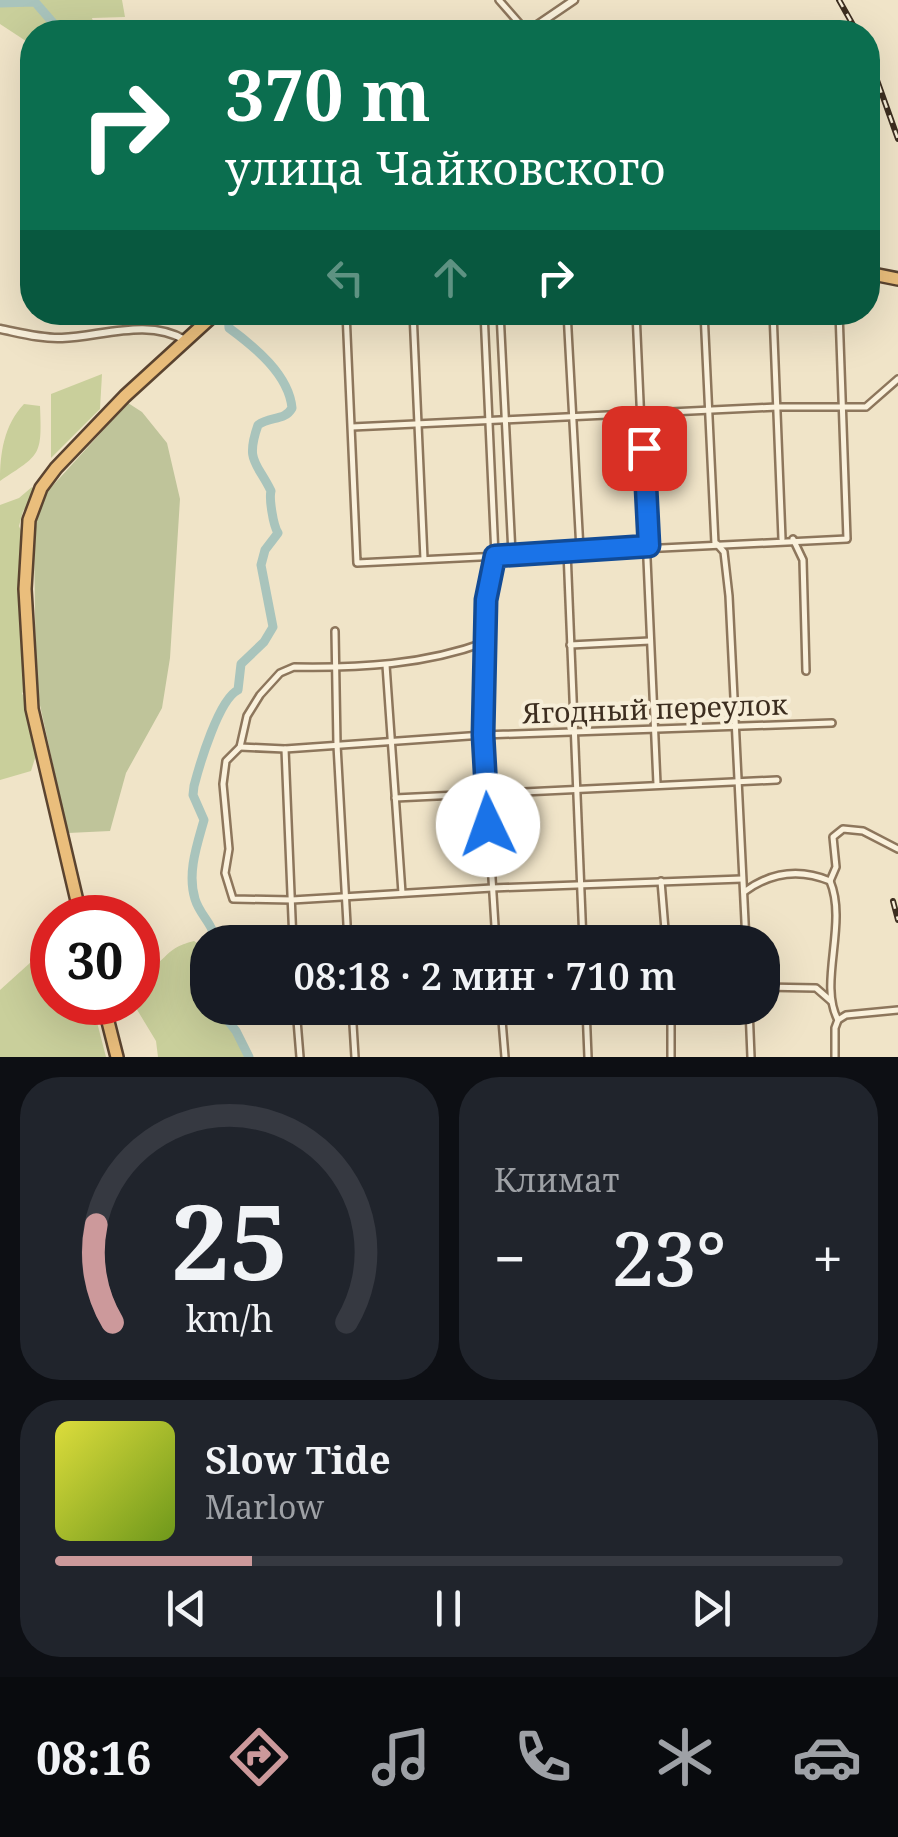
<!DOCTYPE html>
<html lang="ru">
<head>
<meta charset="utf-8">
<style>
  body { margin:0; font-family:"Noto Serif",serif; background:#20242c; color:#f1f3f6; height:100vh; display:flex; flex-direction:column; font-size:38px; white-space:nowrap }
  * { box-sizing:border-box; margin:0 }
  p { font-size:32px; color:#9ea1a6 }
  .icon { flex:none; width:55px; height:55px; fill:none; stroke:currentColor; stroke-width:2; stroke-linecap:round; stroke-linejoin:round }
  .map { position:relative; height:1057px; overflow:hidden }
  .sheet { display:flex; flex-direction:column; gap:20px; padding:20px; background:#0d0f14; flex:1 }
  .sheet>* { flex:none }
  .hud { position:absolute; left:20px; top:20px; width:860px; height:305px; border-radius:40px; box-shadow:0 10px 40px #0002; background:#0b6e4f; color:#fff; overflow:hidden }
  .speed { position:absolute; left:30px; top:895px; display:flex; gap:20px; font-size:50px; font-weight:700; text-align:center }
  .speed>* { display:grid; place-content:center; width:130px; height:130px; border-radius:50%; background:#171b24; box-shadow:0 10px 40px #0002; line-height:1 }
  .speed .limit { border:15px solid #d22; background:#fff; color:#111 }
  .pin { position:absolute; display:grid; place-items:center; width:85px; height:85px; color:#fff; margin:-42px; border-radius:20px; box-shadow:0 5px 15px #0006 }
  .me { position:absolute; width:110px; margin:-55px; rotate:357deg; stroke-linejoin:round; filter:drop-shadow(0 0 8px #0008) }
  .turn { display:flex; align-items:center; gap:35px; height:210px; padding:0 40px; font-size:45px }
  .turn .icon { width:130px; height:130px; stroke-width:2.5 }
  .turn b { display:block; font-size:70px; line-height:85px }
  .lanes { display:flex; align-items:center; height:95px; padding:0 40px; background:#0003; justify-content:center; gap:50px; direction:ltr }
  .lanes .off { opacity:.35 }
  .big { font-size:75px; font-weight:600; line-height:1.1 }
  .sheet .widget { flex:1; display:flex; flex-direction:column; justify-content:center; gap:15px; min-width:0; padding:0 35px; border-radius:40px; background:#20242c }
  .sheet .dial { align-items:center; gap:0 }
  .dial svg { height:260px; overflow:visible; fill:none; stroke:#363941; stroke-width:7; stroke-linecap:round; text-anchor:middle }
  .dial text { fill:#f1f3f6; stroke:none }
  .song { display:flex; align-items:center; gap:30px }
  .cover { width:120px; height:120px; border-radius:15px; background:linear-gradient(135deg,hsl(60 70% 55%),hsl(80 70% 35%)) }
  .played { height:10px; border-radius:5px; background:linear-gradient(90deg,#cc999b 25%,#363941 25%) }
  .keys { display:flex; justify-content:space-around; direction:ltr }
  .heat { display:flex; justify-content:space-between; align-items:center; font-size:55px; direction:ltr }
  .sheet .tiles { flex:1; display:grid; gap:20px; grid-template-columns:1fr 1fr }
  .widget:last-child { grid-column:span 2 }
  .trip { position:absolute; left:190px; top:925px; width:590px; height:100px; border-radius:40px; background:#171b24; box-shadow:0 10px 40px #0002; font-weight:600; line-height:100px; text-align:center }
  .tabs { display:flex; height:160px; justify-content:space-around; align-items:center; background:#090b0e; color:#9ea1a6 }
  .tabs .icon { width:70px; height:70px }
  .tabs .active { color:#cc999b }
  .tabs b { font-size:45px; color:#f1f3f6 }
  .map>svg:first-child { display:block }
</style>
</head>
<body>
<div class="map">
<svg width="898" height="1057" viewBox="0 0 898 1057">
  <rect width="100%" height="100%" fill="#f0e4c8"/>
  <g fill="#c9cf9b">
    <polygon points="0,0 122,0 125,17 92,18 96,32 32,32 32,45 0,24"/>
    <polygon points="102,374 100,409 51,458 51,394"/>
    <path d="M24,404L40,406C42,456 41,454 0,481C0,453 4,425 24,404Z"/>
    <polygon points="32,487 37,496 23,511 19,526 27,545 22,636 31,662 30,687 22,693 26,703 32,704 36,755 31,771 0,780 0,505 19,498"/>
    <path d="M194,941L207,950L208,1008H234L236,1031L252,1057H158L156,1041L133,1003L138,1002V973C165,967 162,948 194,941Z"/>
    <polygon points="52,952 52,1002 92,1003 106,1057 0,1057 0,990 31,962"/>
  </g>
  <polygon fill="#bfc49a" points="128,403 142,412 167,443 180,499 170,658 162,708 126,773 110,831 68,833 36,687 34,538 39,509 46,493"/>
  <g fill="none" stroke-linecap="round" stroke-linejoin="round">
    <g stroke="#a9c4bc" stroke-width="9">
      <polyline points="0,3 35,2 61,32"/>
      <path d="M215,942C214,924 200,916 195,899C187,873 197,845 204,820L193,795L194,786C200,763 219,699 238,690L241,664L264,642L273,627L261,565L265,550L278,533C273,525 269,498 271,491C257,462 245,462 258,425C270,416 285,421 292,408C289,375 255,347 229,328L228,312"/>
      <polyline points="218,1008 236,1031 249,1057"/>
    </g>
    <g stroke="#8d765c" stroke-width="10">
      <g id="minor">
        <polyline points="499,0 527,32"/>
        <polyline points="346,312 357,563 847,539 839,312"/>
        <polyline points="413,312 424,559"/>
        <polyline points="484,312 495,556 487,592 483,735 496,942"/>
        <polyline points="500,312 512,554"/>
        <polyline points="567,312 580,550"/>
        <polyline points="636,312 657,784"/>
        <polyline points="704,312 715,544"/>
        <polyline points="773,312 782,539"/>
        <polyline points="352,427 777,407 866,407 898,379"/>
        <polyline points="793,539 803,560 806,671"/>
        <polyline points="717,544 724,552 729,596 746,942"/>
        <polyline points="567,551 583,942"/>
        <polyline points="335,631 337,745 348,942"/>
        <path d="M486,642C424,665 360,668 294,667L280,673L260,695L247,716L240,747L226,761L223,784L229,849L225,873L233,899L292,900L492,888L742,879"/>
        <polyline points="570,645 650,641"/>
        <polyline points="386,665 402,893"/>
        <polyline points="240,747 285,749 483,735 832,723"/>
        <polyline points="285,749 293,942"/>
        <polyline points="395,798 777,780"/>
        <polyline points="661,881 666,942"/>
        <path d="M830,881C848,924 818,983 838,1020L835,1028V1057"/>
        <polyline points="830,881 836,867 833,837 843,829 863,831 898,849"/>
        <path d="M744,892C771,872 799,868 830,881"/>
        <polyline points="762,987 816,988 831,1001"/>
        <polyline points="296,1008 300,1057"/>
        <polyline points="352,1008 355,1057"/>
        <polyline points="501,1008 505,1057"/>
        <polyline points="586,1008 588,1057"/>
        <polyline points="749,1008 751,1057"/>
        <polyline points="838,1020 846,1015 898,1010"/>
        <polyline points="671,1057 671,1023 675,1008"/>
      </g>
    </g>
    <g stroke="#8d765c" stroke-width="11">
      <g id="tertiary">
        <polyline points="527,32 574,0"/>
        <path d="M0,329C20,333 42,339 62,338C103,336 148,318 185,340"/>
      </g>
    </g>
    <g stroke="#5b4430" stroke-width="16">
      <g id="trunk">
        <polyline points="868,273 898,279"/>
        <polyline points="81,918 32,709 25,589 29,520 41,488 56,468 125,396 217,312"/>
        <polyline points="103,1002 117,1057"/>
      </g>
    </g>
    <use href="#minor" stroke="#faf1dc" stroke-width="5"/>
    <use href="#tertiary" stroke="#faf1dc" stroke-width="6"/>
    <use href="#trunk" stroke="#eabe7c" stroke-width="11"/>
    <g stroke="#3d2e20" stroke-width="6">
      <g id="rail">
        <polyline points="839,0 857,32"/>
        <polyline points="868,55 898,139"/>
        <polyline points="893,901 898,920"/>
      </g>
    </g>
    <use href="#rail" stroke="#f7eed8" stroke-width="2.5" stroke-dasharray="8" stroke-linecap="butt"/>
  </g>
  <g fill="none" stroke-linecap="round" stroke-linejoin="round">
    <g stroke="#114b97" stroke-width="25">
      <polyline id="route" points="488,825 483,735 486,600 495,556 649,546 644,448"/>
    </g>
    <use href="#route" stroke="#1a73e8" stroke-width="18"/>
  </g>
  <g text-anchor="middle" stroke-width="8" stroke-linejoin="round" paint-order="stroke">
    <g font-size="28" fill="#3d2e20" stroke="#f7eed8">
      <text transform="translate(655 709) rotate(-2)" y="10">Ягодный переулок</text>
    </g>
  </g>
</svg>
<div class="speed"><div class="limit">30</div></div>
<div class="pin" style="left:644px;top:448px;background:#d93025"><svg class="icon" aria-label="arrive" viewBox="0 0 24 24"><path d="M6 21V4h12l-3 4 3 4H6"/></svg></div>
<svg class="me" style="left:488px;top:825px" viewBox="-20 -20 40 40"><circle r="19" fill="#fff"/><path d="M0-13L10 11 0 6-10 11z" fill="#1a73e8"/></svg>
<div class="trip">08:18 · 2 мин · 710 m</div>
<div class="hud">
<div class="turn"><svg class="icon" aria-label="right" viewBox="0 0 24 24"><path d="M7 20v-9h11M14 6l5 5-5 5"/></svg><div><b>370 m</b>улица Чайковского</div></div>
<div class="lanes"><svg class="icon off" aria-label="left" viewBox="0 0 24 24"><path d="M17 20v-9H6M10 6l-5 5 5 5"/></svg><svg class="icon off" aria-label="ahead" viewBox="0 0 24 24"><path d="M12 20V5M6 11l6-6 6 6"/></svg><svg class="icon" aria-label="right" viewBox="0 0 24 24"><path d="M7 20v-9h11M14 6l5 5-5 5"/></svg></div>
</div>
</div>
<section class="sheet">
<div class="tiles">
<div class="widget dial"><svg viewBox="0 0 100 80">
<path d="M14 69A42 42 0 1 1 86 69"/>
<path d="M14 69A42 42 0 0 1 9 39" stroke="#cc999b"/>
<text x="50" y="56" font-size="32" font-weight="700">25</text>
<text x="50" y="72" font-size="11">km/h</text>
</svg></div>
<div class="widget"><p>Климат</p>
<div class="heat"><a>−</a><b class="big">23°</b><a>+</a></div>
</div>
<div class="widget">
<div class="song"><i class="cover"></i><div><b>Slow Tide</b><p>Marlow</p></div></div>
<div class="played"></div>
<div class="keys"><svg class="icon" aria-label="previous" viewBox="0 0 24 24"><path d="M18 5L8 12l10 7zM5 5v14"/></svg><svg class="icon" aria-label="pause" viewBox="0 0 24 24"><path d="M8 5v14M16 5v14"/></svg><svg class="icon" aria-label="next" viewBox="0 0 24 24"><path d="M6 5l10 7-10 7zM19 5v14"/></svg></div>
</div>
</div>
</section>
<nav class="tabs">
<b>08:16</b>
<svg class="icon active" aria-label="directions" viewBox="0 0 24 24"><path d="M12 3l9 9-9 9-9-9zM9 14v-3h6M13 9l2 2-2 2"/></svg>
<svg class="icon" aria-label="music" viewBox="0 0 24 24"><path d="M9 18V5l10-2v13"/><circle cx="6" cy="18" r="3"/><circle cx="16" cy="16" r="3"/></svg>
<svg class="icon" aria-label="phone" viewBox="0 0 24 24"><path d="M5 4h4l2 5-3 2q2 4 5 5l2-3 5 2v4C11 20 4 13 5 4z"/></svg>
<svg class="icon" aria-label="climate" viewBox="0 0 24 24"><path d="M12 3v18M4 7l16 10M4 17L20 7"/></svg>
<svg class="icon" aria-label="car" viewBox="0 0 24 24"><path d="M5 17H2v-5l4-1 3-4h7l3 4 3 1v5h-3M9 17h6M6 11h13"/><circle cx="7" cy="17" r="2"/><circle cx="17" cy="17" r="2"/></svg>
</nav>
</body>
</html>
